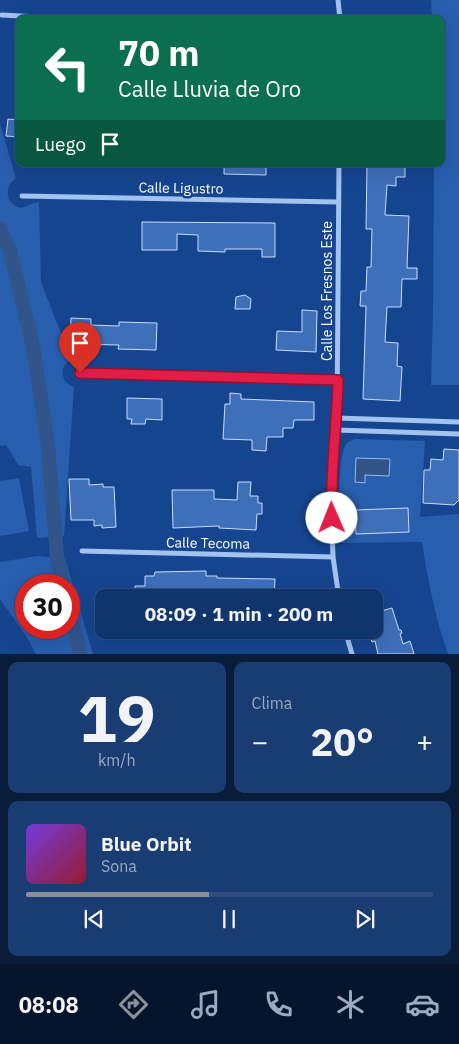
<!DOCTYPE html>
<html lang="es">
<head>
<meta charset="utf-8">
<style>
  body { margin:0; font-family:"IBM Plex Sans",sans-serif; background:#193c72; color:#f1f3f6; height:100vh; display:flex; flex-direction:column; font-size:19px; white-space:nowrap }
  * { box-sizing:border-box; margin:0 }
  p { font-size:16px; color:#9caac2 }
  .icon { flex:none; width:28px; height:28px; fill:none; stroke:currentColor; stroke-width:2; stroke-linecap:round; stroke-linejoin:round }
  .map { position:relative; height:654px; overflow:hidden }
  .sheet { display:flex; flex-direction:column; gap:8px; padding:8px; background:#091d3b; flex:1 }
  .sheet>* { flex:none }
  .top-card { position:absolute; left:15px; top:15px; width:430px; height:152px; border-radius:10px; box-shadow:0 5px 20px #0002,0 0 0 1px #304f7f; background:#0b6e4f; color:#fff; overflow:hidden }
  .speed { position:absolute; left:15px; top:574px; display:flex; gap:10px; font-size:25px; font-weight:700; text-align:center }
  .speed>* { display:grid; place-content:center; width:65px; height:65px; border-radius:50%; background:#10346c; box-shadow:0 5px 20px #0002,0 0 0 1px #304f7f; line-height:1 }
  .speed .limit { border:8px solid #d22; background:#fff; color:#111 }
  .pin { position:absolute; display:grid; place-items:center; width:42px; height:42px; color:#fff; margin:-51px -21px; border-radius:50% 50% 50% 0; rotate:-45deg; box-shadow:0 0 5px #0007 }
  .pin .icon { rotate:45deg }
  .me { position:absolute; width:55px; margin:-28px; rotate:359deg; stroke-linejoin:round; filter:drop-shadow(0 0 4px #0008) }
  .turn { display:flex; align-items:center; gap:18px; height:105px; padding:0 20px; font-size:22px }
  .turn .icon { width:65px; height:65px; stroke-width:2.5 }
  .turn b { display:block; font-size:35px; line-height:42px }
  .then { display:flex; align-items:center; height:48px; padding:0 20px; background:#0003; gap:10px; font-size:19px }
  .big { font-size:38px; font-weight:700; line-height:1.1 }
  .sheet .tile { flex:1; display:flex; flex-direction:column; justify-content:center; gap:8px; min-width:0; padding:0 18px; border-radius:10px; background:#193c72 }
  .sheet .dial { align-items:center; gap:0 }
  .dial b { font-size:65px; line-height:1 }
  .song { display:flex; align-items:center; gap:15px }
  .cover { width:60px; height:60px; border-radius:8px; background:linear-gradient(135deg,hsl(260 70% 55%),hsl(350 70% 35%)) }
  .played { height:5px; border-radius:2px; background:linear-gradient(90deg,#8c9099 45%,#304f7f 45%) }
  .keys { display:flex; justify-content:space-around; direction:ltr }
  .heat { display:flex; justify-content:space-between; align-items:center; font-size:28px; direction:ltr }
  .sheet .tiles { flex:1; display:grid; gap:8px; grid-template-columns:1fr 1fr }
  .tile:last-child { grid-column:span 2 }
  .trip { position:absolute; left:95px; top:589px; width:288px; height:50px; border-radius:10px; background:#10346c; box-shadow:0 5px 20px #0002,0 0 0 1px #304f7f; font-weight:700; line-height:50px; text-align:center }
  .menu { display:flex; height:80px; justify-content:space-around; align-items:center; background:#06152b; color:#9caac2 }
  .menu .icon { width:35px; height:35px }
  .menu .selected { color:#8c9099 }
  .menu b { font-size:22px; color:#f1f3f6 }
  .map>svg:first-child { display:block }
</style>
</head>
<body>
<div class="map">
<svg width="459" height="654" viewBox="0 0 459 654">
  <rect width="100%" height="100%" fill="#164590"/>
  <g fill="#285eae" fill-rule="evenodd">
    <polygon points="431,0 459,0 459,385 431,385 433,313 434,164 441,164 441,19 432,19"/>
    <path d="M0,124L16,178C8,184 6,190 9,200C22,215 26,203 39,202L41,282L71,359C59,367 60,382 74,387L64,536L37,538L31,467L18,465L6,445L0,446Z"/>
    <path d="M354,439L425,441L420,517L459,514V654H448C435,617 428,581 422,542L341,543C340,523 337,461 345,446C347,442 351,441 354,439Z"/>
    <polygon points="19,478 29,531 0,536 0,481"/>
    <path d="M37,556L65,559L93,654H36L26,636L0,599V562ZM26,585H69V628H26Z"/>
  </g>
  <polygon fill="#31548b" stroke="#94bcf3" points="356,458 390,459 389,476 365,475 365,483 355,482"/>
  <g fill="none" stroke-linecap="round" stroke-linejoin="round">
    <g stroke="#31548b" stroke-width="14">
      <polyline points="0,228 10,251 33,346 48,446 57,557 63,585"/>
      <polyline points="69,610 80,654"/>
    </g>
  </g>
  <g fill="#3e6fb9" stroke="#c9ddfc">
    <polygon points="8,119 19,120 19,137 6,136"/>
    <polygon points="224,164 266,164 266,175 224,174"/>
    <polygon points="367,165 405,166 405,177 396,177 396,186 387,185 385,215 409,216 407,268 417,268 417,279 402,279 401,307 387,307 385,342 398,343 397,366 402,367 400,401 363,399 366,306 360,306 361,291 366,291 367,267 371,267 372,229 366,229"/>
    <polygon points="142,222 275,223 275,257 262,257 262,249 225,249 225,252 198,251 198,235 177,234 177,250 142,250"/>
    <polygon points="245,295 251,299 250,309 235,309 236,297"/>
    <polygon points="302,310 317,311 316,352 276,350 277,331 302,332"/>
    <polygon points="71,318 91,319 91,325 119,326 119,322 157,323 156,350 118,349 119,345 70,344"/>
    <polygon points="230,393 241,394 241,399 314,402 314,420 294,420 293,428 283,428 283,437 267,437 266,451 252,450 252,440 223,439 225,404 230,404"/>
    <polygon points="127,398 162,399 162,420 146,419 145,424 131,424 132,419 127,419"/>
    <polygon points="444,449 459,450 459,500 454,505 423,503 424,470 430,470 431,459 443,460"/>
    <polygon points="69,479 89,479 89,485 103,484 103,487 114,487 116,527 102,528 102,525 94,526 94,520 71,520"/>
    <polygon points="238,482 251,482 250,496 258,496 258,503 262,503 262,514 257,514 256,530 219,528 219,526 173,528 172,490 214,490 214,499 237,500"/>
    <polygon points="408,508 409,532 356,534 355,510"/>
    <polygon points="206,571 206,576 217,576 217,578 275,579 274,598 229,598 229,595 183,598 135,598 135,586 145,586 145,576 154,576 155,572"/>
    <polygon points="392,608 399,630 401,630 402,633 400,634 403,644 410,641 414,654 378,654 375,641 372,642 368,630 374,630 374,613"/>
  </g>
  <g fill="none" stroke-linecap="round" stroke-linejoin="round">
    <g stroke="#a2c2f0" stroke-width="5">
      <polyline points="338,0 340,19"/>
      <polyline points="2,15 75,19"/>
      <polyline points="339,164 337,418 331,498 333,557 339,598"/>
      <polyline points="22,196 338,202"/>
      <polyline points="80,373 338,380"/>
      <polyline points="337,418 459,422"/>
      <polyline points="336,430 459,434"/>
      <polyline points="82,551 333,557"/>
      <polyline points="345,630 352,654"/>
    </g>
  </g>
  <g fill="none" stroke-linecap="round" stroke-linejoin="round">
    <g stroke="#92132f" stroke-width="12">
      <path id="route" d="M80,373L338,380C337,426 330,472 332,518"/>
    </g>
    <use href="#route" stroke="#e11d48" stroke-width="9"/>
  </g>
  <g text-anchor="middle" stroke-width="5" stroke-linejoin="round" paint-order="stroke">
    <g font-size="14" fill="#fff" stroke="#164590">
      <text transform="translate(181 188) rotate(1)" y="5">Calle Ligustro</text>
      <text transform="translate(327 291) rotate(-90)" y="5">Calle Los Fresnos Este</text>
      <text transform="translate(208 543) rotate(1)" y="5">Calle Tecoma</text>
    </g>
  </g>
</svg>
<div class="speed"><div class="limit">30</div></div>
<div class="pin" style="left:80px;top:373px;background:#d93025"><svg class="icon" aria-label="arrive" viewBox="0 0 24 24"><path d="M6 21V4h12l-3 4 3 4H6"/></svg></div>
<svg class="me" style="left:332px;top:518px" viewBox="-20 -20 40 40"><circle r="19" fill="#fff"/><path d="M0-13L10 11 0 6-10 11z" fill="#e11d48"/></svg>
<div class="trip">08:09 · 1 min · 200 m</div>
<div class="top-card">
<div class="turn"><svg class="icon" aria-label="left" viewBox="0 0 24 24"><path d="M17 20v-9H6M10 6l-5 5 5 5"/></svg><div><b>70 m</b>Calle Lluvia de Oro</div></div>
<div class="then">Luego<svg class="icon" aria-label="arrive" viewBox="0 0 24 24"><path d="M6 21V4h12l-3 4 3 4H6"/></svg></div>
</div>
</div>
<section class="sheet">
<div class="tiles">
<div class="tile dial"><b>19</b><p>km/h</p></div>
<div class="tile"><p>Clima</p>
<div class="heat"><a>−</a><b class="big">20°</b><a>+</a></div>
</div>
<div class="tile">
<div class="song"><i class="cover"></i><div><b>Blue Orbit</b><p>Sona</p></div></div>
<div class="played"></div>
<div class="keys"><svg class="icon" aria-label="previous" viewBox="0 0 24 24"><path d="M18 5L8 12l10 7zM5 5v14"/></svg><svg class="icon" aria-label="pause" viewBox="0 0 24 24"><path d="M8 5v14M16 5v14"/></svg><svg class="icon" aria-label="next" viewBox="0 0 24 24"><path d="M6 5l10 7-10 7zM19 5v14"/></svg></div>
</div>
</div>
</section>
<nav class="menu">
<b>08:08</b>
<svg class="icon selected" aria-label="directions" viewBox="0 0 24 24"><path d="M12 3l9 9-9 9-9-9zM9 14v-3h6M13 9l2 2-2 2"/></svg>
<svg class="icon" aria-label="music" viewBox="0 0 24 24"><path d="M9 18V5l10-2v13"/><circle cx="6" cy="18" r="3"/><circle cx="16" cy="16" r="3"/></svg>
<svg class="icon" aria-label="phone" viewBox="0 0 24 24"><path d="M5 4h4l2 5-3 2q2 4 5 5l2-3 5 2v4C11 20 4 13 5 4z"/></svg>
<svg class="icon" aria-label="climate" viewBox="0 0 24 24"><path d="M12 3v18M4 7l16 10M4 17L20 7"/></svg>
<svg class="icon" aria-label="car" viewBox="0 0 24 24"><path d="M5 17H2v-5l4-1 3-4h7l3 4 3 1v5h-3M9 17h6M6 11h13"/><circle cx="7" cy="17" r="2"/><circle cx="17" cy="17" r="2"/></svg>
</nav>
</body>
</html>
